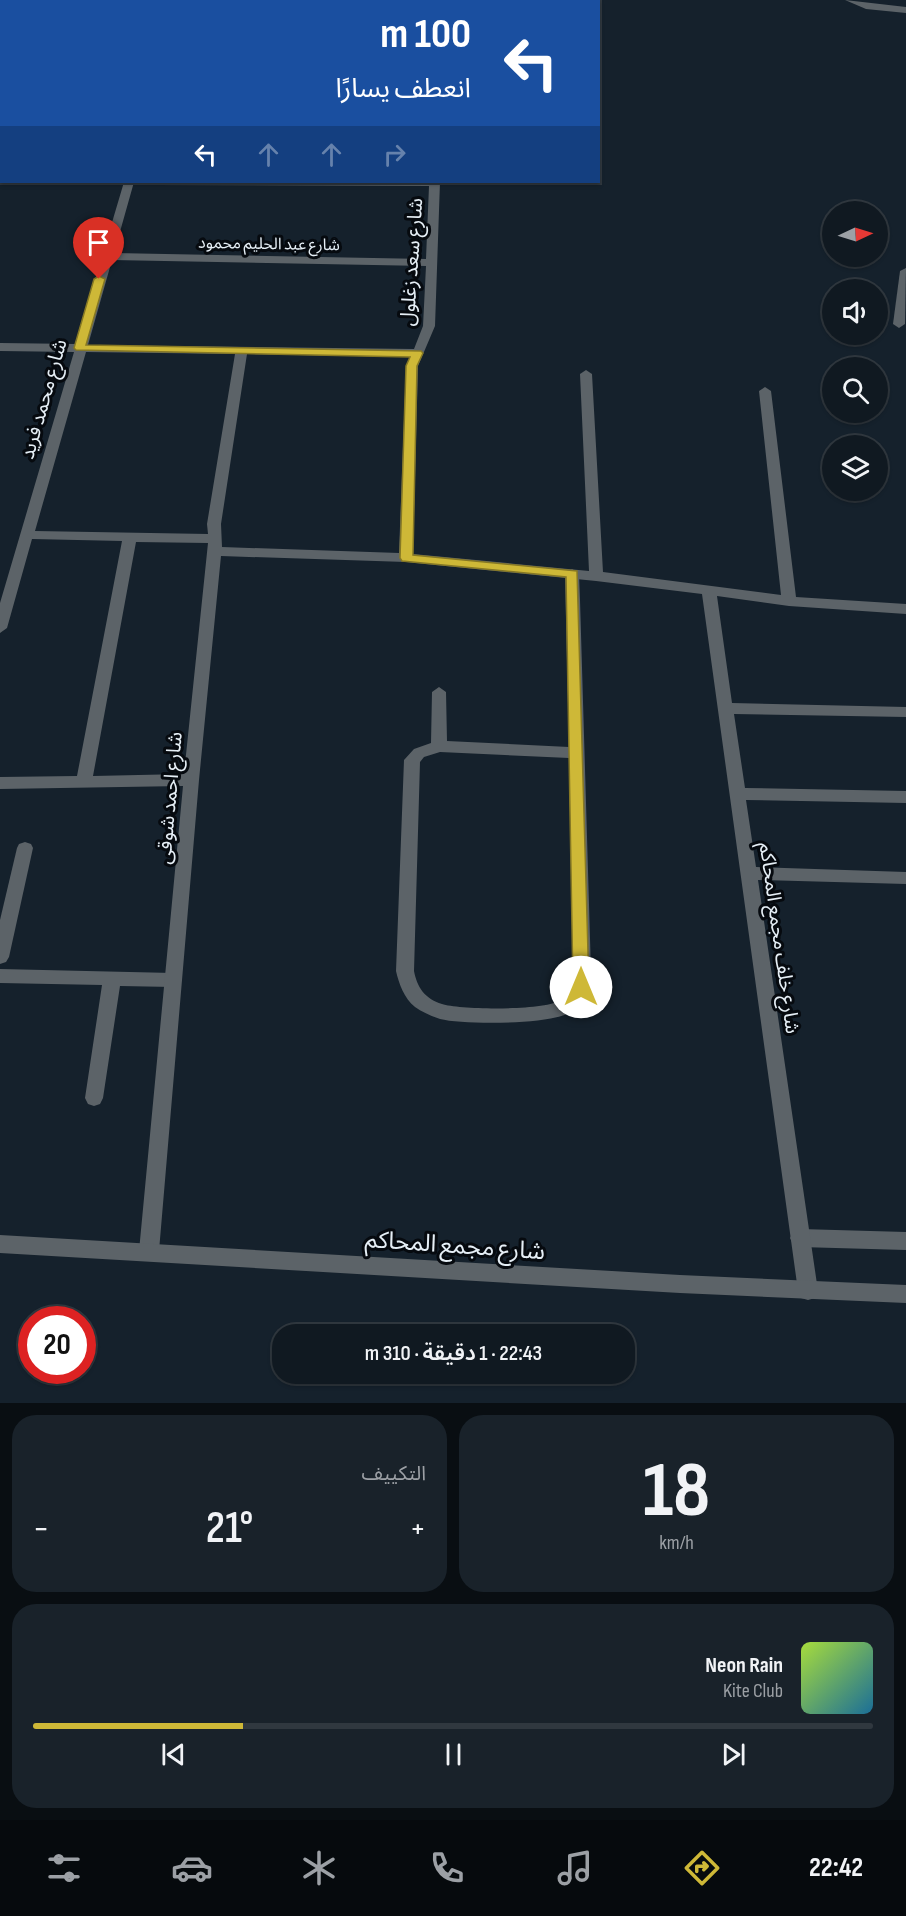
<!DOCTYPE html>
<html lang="ar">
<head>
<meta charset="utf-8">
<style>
  body { margin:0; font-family:"Sofia Sans Condensed","Noto Sans Arabic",sans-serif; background:#19222a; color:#f1f3f6; direction:rtl; height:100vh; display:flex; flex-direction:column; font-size:22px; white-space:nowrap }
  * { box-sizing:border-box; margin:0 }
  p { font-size:20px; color:#9ca0a5 }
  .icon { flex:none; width:33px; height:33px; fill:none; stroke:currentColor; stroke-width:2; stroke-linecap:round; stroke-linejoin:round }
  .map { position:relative; height:1403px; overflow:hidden; direction:ltr }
  .details { display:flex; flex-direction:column; gap:12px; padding:12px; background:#090e12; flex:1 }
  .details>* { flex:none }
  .banner { position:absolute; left:0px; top:0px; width:600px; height:183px; box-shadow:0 2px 4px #0004,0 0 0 2px #30383f; direction:rtl; background:#1a4fa0; color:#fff; overflow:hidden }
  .needle { width:39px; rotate:86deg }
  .tools { position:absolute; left:822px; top:201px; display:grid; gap:12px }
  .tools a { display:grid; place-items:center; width:66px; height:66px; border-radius:50%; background:#101921; box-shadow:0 2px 4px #0004,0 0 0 2px #30383f; font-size:30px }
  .speed { position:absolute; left:18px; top:1306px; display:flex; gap:12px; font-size:30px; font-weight:700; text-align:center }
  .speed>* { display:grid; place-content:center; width:78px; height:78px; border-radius:50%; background:#101921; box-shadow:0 2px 4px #0004,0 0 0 2px #30383f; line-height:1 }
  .speed .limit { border:9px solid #d22; background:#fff; color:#111 }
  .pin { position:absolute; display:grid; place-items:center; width:51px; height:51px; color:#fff; margin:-62px -26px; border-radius:50% 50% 50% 0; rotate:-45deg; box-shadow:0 0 6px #0007 }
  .pin .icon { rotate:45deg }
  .me { position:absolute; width:66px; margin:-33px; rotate:0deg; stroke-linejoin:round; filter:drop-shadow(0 0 4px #0008) }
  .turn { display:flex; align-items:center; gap:21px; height:126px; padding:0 30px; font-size:27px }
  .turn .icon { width:78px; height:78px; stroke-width:2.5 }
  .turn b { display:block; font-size:42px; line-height:51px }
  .lanes { display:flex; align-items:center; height:57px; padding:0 30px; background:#0003; justify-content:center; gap:30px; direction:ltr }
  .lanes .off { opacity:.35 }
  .big { font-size:45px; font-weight:600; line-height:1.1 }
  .details .widget { flex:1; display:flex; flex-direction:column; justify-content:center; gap:9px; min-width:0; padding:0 21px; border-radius:24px; background:#19222a }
  .details .dial { align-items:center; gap:0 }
  .dial b { font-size:78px; line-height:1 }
  .song { display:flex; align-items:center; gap:18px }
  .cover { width:72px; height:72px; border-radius:9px; background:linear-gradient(135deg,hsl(80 70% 55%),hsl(200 70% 35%)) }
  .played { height:6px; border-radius:3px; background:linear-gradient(90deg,#ceb837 25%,#30383f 25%) }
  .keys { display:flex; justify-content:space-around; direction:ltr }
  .heat { display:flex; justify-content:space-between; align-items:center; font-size:33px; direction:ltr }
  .details .tiles { flex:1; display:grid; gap:12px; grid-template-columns:1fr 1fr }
  .widget:last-child { grid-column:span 2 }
  .trip { position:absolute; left:272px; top:1324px; width:363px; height:60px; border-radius:24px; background:#101921; box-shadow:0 2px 4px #0004,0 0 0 2px #30383f; font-weight:600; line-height:60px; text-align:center; direction:rtl }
  .dock { display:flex; height:96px; justify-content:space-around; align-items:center; background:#060a0d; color:#9ca0a5 }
  .dock .icon { width:42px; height:42px }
  .dock .active { color:#ceb837 }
  .dock b { font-size:27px; color:#f1f3f6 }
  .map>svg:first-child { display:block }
</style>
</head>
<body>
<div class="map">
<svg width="906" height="1403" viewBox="0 0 906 1403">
  <rect width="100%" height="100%" fill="#15212c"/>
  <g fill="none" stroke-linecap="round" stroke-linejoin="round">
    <g fill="#5c6368" fill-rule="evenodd">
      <rect x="377" y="0" width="10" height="2"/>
      <polygon points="845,0 906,7 906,13 866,9"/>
      <polygon points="906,268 905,324 899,328 893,324 900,271"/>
      <path d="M572,569L579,574L580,600L591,972C589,987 585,1003 571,1012C551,1025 464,1025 440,1019C431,1016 422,1012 415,1007C404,998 399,984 396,971L404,760L414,749L431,743L432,692L439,687L446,692L447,741L569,747L565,574ZM440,752L569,758L573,972C572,983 571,993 561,1000C546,1011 460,1010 442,1004C425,999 417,987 414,971L420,762L424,757Z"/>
      <polygon points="25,842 31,844 33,848 9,957 6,962 0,964 0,920 17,848 19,844"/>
      <polygon points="0,969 173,973 179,975 182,980 179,985 173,987 120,986 103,1098 100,1104 94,1106 88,1104 85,1098 102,985 0,983"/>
      <polygon points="800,1229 906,1232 906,1250 800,1247 793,1244 790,1238 793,1232"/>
    </g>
    <g fill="#5c6368" fill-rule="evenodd">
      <polygon points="0,145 2,145 0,154"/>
      <path d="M124,182H134L114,253L426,259L429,186L154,185L149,182H440L435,326L418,366L413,554L589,571L580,374L586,370L592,374L603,572L781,595L759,391L765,387L771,391L796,597L906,604V614L789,606L717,596L732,703L906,707V717L734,714L745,788L906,791V803L746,800L756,867L906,872V884L758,880L818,1291L815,1298L808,1300L801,1298L798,1291L702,594L596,581L406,562L221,556L199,780L159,1251L156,1257L149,1260L142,1257L139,1251L183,786L0,789V777L77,776L122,541L32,539L7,628L0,633V603L74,352L0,351V343L76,344ZM112,260L426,266L423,326L414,349L88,345ZM86,352L235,354L207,524L208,534L35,531ZM247,354L411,357L406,366L399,553L222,547L221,524ZM136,542L208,543L184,774L93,776Z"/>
    </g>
    <polygon fill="#5c6368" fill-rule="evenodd" points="0,1235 680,1275 906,1285 906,1303 680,1293 0,1253"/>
  </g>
  <polygon fill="#ceb837" stroke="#867824" stroke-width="1.5" points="99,276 105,279 86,345 421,351 423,353 417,366 413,555 577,571 589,987 587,992 581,994 576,992 573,987 566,577 402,561 400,558 406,366 410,357 76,350 74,348 94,279"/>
  <g text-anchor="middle" stroke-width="6" stroke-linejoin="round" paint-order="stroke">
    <g font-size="16" fill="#e6eff6" stroke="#060a0f">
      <text transform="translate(269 243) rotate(1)" y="6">شارع عبد الحليم محمود</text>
    </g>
    <g font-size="20" fill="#e6eff6" stroke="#060a0f">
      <text transform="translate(411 262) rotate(-86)" y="7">شارع سعد زغلول</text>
      <text transform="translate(43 399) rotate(-74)" y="7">شارع محمد فريد</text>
      <text transform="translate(169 798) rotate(-85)" y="7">شارع احمد شوقى</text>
      <text transform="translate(780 938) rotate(82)" y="7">شارع خلف مجمع المحاكم</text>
    </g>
    <g font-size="24" fill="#e6eff6" stroke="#060a0f">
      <text transform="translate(455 1245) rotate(4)" y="8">شارع مجمع المحاكم</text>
    </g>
  </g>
</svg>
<div class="tools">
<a><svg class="needle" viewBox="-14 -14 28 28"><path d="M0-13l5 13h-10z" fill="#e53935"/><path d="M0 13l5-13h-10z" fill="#9ca0a5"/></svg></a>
<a><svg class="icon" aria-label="sound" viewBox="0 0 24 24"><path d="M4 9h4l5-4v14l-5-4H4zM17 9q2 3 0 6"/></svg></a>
<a><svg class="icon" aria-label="search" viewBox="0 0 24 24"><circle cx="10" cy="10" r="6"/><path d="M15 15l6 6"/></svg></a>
<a><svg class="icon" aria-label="layers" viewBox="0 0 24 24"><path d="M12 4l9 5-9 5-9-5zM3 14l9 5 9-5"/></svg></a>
</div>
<div class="speed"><div class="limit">20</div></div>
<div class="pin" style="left:99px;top:279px;background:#d93025"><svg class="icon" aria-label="arrive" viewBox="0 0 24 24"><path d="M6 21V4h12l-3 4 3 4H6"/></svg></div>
<svg class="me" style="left:581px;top:987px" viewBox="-20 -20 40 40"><circle r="19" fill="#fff"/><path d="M0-13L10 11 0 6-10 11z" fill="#ceb837"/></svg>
<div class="trip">22:43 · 1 دقيقة · 310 m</div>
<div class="banner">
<div class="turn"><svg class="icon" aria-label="left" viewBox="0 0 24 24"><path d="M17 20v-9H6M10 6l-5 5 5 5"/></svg><div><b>100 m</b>انعطف يسارًا</div></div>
<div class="lanes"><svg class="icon" aria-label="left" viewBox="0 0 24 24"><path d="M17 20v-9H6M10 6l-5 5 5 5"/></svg><svg class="icon off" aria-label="ahead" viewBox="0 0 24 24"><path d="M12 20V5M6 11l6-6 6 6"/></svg><svg class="icon off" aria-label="ahead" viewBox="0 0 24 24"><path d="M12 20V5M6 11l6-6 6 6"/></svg><svg class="icon off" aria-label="right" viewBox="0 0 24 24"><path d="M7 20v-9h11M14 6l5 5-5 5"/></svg></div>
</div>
</div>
<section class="details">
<div class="tiles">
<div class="widget dial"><b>18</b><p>km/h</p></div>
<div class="widget"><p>التكييف</p>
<div class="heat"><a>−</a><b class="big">21°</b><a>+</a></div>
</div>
<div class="widget">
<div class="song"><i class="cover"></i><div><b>Neon Rain</b><p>Kite Club</p></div></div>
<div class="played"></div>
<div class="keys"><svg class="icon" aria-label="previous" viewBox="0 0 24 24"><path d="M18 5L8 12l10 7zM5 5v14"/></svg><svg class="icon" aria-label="pause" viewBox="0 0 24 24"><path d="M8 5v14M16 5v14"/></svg><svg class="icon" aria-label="next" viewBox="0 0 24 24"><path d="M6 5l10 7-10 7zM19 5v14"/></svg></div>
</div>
</div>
</section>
<nav class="dock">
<b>22:42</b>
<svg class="icon active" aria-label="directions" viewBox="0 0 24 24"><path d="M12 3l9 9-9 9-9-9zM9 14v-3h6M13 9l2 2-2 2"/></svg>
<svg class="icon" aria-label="music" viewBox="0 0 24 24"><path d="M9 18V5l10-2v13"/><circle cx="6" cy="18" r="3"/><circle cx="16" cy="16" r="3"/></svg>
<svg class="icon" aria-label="phone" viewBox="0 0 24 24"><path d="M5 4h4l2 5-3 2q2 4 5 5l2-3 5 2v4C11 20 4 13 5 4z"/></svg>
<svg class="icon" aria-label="climate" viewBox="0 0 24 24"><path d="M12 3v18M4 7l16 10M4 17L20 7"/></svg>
<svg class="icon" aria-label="car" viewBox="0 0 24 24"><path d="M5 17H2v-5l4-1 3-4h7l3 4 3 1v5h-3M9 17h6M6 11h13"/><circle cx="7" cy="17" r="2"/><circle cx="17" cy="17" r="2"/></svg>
<svg class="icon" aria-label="filters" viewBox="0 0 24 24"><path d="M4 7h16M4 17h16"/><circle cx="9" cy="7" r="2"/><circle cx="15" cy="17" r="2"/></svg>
</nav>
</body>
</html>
